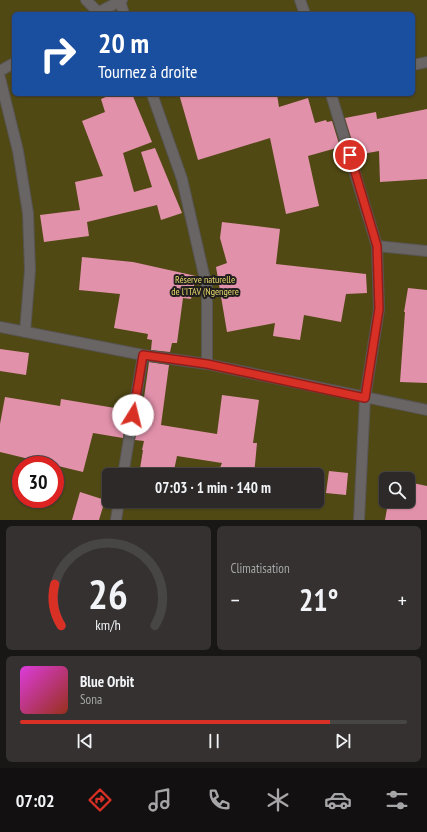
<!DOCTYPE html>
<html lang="fr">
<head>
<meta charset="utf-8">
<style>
  body { margin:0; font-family:"PT Sans Narrow",sans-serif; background:#343130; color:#f1f3f6; height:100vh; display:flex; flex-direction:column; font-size:15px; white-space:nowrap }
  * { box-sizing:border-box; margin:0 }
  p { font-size:13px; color:#a6a6a8 }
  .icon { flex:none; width:22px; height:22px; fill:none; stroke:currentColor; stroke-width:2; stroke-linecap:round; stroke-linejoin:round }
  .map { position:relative; height:520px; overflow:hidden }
  .details { display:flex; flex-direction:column; gap:6px; padding:6px; background:#181716; flex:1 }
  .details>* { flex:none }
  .top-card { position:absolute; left:12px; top:12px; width:403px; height:84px; border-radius:6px; box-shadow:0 1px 3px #0004,0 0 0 1px #484545; background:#1a4fa0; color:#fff; overflow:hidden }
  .buttons { position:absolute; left:379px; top:472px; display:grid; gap:8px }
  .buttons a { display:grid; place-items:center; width:36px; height:36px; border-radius:6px; background:#2c2928; box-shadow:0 1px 3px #0004,0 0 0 1px #484545; font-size:20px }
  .speed { position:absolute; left:12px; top:456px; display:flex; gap:8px; font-size:20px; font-weight:700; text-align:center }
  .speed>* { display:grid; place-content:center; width:52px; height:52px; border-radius:50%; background:#2c2928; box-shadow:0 1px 3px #0004,0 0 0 1px #484545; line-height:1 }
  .speed .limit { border:6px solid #d22; background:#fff; color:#111 }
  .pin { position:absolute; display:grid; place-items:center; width:34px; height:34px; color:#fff; margin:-17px; border:2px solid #fff; border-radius:50%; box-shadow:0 1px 4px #0007 }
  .me { position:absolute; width:44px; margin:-22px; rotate:9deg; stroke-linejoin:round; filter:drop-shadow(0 0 3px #0008) }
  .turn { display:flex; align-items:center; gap:14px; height:84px; padding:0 20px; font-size:18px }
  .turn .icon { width:52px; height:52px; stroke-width:2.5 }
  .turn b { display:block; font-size:28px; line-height:34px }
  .big { font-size:30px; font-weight:700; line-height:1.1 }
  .details .card { flex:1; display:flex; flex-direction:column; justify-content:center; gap:6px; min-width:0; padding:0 14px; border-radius:6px; background:#343130 }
  .details .dial { align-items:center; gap:0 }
  .dial svg { height:104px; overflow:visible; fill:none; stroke:#484545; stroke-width:7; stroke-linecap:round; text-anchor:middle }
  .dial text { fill:#f1f3f6; stroke:none }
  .song { display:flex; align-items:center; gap:12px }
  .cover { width:48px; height:48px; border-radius:6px; background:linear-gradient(135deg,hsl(300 70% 55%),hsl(10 70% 35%)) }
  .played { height:4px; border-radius:2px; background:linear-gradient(90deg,#d93025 80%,#484545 80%) }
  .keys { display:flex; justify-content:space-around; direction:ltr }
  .heat { display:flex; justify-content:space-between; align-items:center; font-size:22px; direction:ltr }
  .details .tiles { flex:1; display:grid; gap:6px; grid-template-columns:1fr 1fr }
  .card:last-child { grid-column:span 2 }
  .trip { position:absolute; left:102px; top:468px; width:222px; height:40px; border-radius:6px; background:#2c2928; box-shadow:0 1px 3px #0004,0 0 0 1px #484545; font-weight:700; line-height:40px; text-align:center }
  .tab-bar { display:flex; height:64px; justify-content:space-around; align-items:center; background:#121010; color:#a6a6a8 }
  .tab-bar .icon { width:28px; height:28px }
  .tab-bar .selected { color:#d93025 }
  .tab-bar b { font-size:18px; color:#f1f3f6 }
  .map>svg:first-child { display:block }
</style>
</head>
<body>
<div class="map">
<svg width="427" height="520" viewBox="0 0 427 520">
  <rect width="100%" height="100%" fill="#3a3736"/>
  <path fill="#504914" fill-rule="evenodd" d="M0,0H427V520H0ZM14,14H413V94H14ZM21,465H55V499H21ZM109,475H317V501H109ZM386,479H408V501H386Z"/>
  <g fill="#e291ab">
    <polygon points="113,94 132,94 152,142 123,153 134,192 152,187 141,152 155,148 182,213 161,220 157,205 87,222 89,236 44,242 40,215 80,210 75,182 103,176 82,121 105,112 101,99"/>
    <polygon points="179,94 277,94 279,107 308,98 315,123 326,120 327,122 332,121 340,147 308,156 319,206 286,214 270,138 198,160"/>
    <polygon points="427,109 427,179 380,182 379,151 362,154 359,143 353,144 345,118 376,112 377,119"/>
    <polygon points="222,222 280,229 276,264 366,274 367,293 346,294 341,322 304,315 300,340 273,336 275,323 227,332 216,267 227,263 220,238"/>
    <polygon points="82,257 133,262 196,276 191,299 183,298 177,343 172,343 170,352 151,350 152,340 147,339 148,334 114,328 120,294 79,290"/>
    <polygon points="408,288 427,290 427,383 400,382 405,312 404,312"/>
    <polygon points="0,349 29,353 26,375 0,371"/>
    <polygon points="149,362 169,365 161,425 217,434 222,395 259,400 253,443 257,443 254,475 217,475 222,463 177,456 173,475 139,475 143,450 142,450 144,441 135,440 140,412 142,412"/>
    <polygon points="5,397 60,406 61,399 127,410 123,438 93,433 83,472 0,452 0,424"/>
    <polygon points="329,471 348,473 346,495 326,493"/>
    <polygon points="408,482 427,486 427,520 385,520 388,503 383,502 386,488 386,501 408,501"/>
    <polygon points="80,492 105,500 99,520 72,520"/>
    <polygon points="222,501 244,501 241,508"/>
  </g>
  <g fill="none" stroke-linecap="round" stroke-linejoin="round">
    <g stroke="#575454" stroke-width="12">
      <polyline id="lane" points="86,0 98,12"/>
    </g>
    <g stroke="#575454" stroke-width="12">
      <g id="street">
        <polyline points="120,1 124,14"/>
        <polyline points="95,14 122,0"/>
        <polyline points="0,71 14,63"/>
        <polyline points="0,78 18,151 28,213 30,270 25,332"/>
        <polyline points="152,94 182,179 207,288 207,364"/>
        <polyline points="331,94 377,246 379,309 365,398 359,520"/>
        <polyline points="377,246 427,251"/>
        <polyline points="0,327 143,355 207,364 427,410"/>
        <polyline points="123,475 143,355"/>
        <polyline points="116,520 119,501"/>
      </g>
    </g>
    <g stroke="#575454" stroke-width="12">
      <g id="secondary">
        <polyline points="300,0 305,14"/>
        <polyline points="413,65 427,62"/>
      </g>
    </g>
    <use href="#lane" stroke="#696564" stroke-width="10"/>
    <use href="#street" stroke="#696564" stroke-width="10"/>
    <use href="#secondary" stroke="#696564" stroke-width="10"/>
  </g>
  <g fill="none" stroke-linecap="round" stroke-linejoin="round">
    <g stroke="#8d1f18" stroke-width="10">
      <polyline id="route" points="133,415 143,355 207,364 365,398 379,309 377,246 350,155"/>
    </g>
    <use href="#route" stroke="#d93025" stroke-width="7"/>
  </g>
  <g text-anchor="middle" stroke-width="4" stroke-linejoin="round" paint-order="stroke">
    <g font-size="10" fill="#e8d96b" stroke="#201e1e">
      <text x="205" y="283">Réserve naturelle<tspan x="205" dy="12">de l'ITAV (Ngengere</tspan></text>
    </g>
  </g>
</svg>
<div class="buttons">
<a><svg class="icon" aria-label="search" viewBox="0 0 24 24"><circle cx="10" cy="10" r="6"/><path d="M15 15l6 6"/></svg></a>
</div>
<div class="speed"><div class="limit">30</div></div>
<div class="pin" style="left:350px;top:155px;background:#d93025"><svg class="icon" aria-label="arrive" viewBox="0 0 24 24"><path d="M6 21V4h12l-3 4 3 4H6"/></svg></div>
<svg class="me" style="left:133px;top:415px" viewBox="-20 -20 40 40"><circle r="19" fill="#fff"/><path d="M0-13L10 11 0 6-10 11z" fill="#d93025"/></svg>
<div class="trip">07:03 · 1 min · 140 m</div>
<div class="top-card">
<div class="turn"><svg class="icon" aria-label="right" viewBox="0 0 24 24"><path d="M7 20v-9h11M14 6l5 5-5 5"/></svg><div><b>20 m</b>Tournez à droite</div></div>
</div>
</div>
<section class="details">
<div class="tiles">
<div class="card dial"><svg viewBox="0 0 100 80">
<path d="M14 69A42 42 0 1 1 86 69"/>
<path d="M14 69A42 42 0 0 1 9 37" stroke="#d93025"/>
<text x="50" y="56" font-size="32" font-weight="700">26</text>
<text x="50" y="72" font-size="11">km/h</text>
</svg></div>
<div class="card"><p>Climatisation</p>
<div class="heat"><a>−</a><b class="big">21°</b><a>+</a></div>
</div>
<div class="card">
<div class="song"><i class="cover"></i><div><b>Blue Orbit</b><p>Sona</p></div></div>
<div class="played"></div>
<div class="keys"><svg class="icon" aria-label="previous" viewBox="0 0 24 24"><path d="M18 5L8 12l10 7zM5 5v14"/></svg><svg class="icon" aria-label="pause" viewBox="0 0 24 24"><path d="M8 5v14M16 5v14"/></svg><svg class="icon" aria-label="next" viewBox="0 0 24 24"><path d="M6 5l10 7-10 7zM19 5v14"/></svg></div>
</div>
</div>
</section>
<nav class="tab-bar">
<b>07:02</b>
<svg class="icon selected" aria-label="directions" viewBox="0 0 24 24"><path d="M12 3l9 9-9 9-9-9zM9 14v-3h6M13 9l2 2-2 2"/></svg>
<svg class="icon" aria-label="music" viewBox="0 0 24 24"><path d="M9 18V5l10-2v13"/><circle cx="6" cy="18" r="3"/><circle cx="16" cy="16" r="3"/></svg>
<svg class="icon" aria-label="phone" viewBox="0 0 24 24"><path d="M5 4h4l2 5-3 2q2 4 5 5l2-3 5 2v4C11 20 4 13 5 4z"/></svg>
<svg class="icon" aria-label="climate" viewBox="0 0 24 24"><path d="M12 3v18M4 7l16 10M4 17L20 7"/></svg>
<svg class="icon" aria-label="car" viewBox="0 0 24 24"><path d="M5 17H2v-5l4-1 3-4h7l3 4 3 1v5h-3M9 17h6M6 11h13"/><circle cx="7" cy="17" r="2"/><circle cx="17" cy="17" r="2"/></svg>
<svg class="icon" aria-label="filters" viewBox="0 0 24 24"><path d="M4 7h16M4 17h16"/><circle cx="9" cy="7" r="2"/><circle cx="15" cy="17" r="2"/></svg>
</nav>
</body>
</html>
